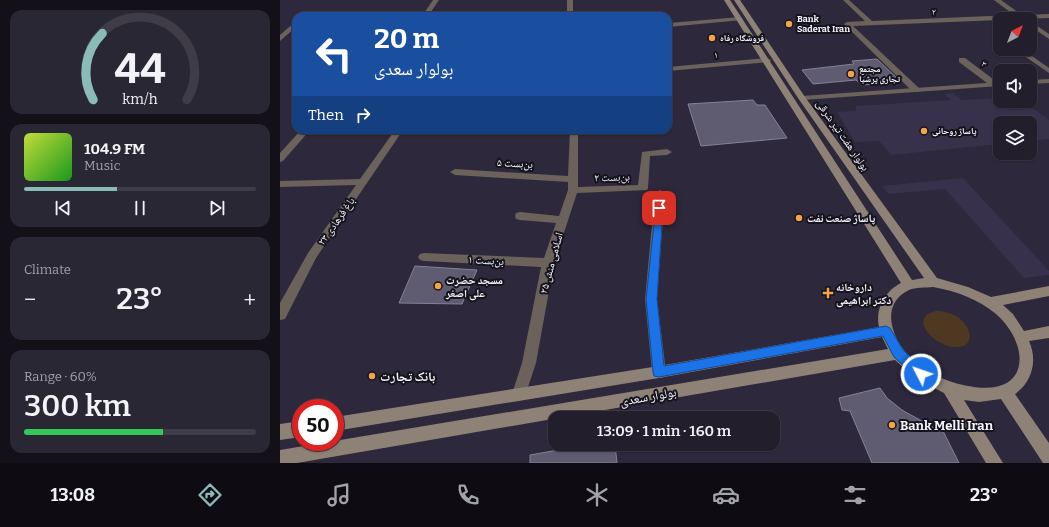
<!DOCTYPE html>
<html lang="en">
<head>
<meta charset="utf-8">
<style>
  body { margin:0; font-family:Bitter,"Noto Naskh Arabic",serif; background:#2a2734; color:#f1f3f6; height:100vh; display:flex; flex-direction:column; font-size:15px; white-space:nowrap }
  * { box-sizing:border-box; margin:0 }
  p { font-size:13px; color:#a2a2a9 }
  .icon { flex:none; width:22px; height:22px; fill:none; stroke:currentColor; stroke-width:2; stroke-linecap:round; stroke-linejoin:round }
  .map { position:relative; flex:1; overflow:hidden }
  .side { display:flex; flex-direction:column; gap:10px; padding:10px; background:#131018; width:280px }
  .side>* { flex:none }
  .top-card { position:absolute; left:12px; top:12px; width:380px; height:122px; border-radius:12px; box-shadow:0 1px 3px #0004,0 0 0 1px #3f3c48; background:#1a4fa0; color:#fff; overflow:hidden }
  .needle { width:26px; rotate:42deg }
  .tools { position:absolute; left:713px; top:12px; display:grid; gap:8px }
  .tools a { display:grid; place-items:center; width:44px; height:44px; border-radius:8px; background:#221e2c; box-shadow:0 1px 3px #0004,0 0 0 1px #3f3c48; font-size:20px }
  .speed { position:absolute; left:12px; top:399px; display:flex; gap:8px; font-size:20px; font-weight:700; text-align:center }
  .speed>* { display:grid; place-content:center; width:52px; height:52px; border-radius:50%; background:#221e2c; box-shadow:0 1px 3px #0004,0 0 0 1px #3f3c48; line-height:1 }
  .speed .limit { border:6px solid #d22; background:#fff; color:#111 }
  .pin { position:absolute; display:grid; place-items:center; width:34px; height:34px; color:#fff; margin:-17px; border-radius:8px; box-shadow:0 2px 6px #0006 }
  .me { position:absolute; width:44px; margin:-22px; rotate:311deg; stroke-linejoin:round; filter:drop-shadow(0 0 3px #0008) }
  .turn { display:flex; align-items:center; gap:14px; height:84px; padding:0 16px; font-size:18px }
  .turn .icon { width:52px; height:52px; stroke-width:2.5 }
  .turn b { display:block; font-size:28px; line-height:34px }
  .then { display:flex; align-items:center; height:38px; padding:0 16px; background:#0003; gap:8px; font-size:15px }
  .big { font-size:30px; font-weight:600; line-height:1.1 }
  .side .widget { flex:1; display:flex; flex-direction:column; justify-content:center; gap:6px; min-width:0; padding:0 14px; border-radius:12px; background:#2a2734 }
  .side .dial { align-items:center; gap:0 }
  .dial svg { height:104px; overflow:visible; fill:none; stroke:#3f3c48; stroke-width:7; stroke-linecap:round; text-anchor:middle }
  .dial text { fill:#f1f3f6; stroke:none }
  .song { display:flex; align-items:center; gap:12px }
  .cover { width:48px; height:48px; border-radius:6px; background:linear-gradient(135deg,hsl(70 70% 55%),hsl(120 70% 35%)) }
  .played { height:4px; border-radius:2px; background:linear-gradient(90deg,#8bbbb9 40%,#3f3c48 40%) }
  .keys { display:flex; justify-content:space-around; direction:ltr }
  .heat { display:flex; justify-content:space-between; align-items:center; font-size:22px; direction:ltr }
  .charge { height:6px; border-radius:3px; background:linear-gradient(90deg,#34c759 60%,#3f3c48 0) }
  .trip { position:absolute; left:268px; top:411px; width:232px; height:40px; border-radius:12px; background:#221e2c; box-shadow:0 1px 3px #0004,0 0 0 1px #3f3c48; font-weight:600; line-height:40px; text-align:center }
  .dock { display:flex; height:64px; justify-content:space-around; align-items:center; background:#0e0c12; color:#a2a2a9 }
  .dock .icon { width:28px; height:28px }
  .dock .current { color:#8bbbb9 }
  .dock b { font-size:18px; color:#f1f3f6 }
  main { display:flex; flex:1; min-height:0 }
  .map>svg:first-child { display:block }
</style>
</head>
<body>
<main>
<section class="side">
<div class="widget dial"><svg viewBox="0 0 100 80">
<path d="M14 69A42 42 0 1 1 86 69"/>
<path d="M14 69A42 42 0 0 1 21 18" stroke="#8bbbb9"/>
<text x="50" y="56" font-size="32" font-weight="700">44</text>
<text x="50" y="72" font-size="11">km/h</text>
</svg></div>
<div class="widget">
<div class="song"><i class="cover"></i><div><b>104.9 FM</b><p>Music</p></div></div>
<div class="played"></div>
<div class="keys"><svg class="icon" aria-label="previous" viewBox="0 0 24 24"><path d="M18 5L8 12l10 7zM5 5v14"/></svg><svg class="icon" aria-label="pause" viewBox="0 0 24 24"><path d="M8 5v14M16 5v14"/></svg><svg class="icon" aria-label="next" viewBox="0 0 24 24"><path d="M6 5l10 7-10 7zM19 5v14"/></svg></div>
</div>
<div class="widget"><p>Climate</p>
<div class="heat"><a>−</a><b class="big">23°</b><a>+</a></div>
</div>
<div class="widget"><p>Range · 60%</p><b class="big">300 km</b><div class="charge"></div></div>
</section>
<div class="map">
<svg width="769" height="463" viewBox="0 0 769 463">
  <rect width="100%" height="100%" fill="#2d283b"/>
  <g fill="#37314b">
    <polygon points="673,93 682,100 718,98 731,110 753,108 769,120 769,139 750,141 750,123 720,123 720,144 611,155 599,141 575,142 557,112 576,111 576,106 671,100 664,94"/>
    <polygon points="683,178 769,271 769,275 744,278 665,189 608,194 602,186"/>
  </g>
  <path fill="#4f3822" d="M656,311C664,311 672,313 679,318C692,328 696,348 675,347C656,347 626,318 656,311Z"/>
  <g fill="#5f5b70" stroke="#858198">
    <polygon points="597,59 621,82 582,85 576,80 533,84 522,70 574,64 572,61"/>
    <polygon points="473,100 477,105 485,105 507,138 421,146 408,104"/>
    <polygon points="135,266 197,270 182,304 119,303"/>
    <polygon points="600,388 607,398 622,410 656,429 662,429 679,463 592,463 570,411 562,410 559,398"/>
    <polygon points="312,444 335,444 337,463 250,463 250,455"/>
  </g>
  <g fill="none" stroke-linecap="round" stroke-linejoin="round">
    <g fill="#6b625b" fill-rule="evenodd">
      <polygon points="153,0 159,0 148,16 142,16"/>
      <rect x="287" y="0" width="6" height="16"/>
      <polygon points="563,0 569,0 592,21 734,15 714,0 721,0 742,15 769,14 769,18 573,26 639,88 639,92 633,92 565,25 564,24 567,22 585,21"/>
      <polygon points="460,17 463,19 462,20 388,27 389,23"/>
      <polygon points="16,21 16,27 0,41 0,35"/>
      <polygon points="750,21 769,34 769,39 750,26"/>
      <polygon points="734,49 742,49 769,68 769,73"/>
      <polygon points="487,58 491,60 490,62 388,71 388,67"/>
      <polygon points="679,58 685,58 717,82 717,86 711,86 679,62"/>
      <polygon points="21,130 30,130 3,161 0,162 0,153"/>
      <polygon points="115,130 123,130 36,258 5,319 0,320 0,303 28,253 76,185 0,187 0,181 80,179"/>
      <polygon points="290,130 298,130 298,187 358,185 362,152 387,149 392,152 387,155 370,156 368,188 367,190 297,193 274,263 256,363 244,399 239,401 234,399 232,394 242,363 261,267 144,261 140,260 138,257 140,254 144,253 264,258 276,223 240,220 236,219 235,216 236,213 240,212 279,216 288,190 288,182 175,175 170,172 175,169 288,176"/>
      <polygon points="380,190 385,193 377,299 386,372 384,377 379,378 374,377 372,372 365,299 375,193"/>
    </g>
    <g fill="#6b625b" fill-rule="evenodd">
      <polygon points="769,79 769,83 750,84 750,80"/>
      <polygon points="720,82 720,86 522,100 518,98 522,96"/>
    </g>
    <g fill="#8e8175" fill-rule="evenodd">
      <path d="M444,0H450L632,280L644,278L518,98L454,0H460L525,97L657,278L688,287L711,297L769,286V296L723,305L733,314L744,331L769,326V338L749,341C758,361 752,382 735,394L769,443V463H763L721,399L699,402L684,400L723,463H706L664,393L635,378L615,360L17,463H0V450L608,349L602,337L379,378L55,431V417L379,366L599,327C595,309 605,291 621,283ZM653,287C676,291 698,299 716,314C750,344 751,395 694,387C671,384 648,374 631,358C613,341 598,305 629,290C636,287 645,288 653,287Z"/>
      <polygon points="21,421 21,437 0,440 0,424"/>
    </g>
  </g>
  <polygon fill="#1a73e8" stroke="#114b97" points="376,206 382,206 383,208 377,299 384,366 606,326 610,328 623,350 645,370 646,374 645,377 641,379 636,377 614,357 603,336 379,377 374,376 373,372 366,299"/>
  <g fill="#f6a247" stroke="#15131b" stroke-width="1.5">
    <circle cx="509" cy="24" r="4"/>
    <circle cx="432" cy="38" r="4"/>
    <circle cx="571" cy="74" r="4"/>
    <circle cx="644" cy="131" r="4"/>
    <circle cx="519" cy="218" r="4"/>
    <circle cx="158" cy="286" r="4"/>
    <path d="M546 287h4v4h4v4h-4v4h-4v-4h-4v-4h4z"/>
    <circle cx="92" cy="376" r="4"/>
    <circle cx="612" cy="425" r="4"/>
  </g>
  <g text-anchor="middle" stroke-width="4" stroke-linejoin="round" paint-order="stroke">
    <g font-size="9" fill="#f5f3fe" stroke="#15131b">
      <text transform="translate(654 12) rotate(-2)" y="3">۲</text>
      <text transform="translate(436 55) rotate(-5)" y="3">۱</text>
      <text transform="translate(704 64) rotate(37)" y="3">۳</text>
    </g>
    <g font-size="9" font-weight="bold" fill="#f5f3fe" stroke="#15131b" text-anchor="start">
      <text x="517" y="22">Bank<tspan x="517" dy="10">Saderat Iran</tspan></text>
      <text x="440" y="41">فروشگاه رفاه</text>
      <text x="579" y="72">مجتمع<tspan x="579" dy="10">تجاری پرشیا</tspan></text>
      <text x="652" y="134">پاساژ روحانی</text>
    </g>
    <g font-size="11" fill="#f5f3fe" stroke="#15131b">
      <text transform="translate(563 135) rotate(55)" y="4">بولوار هفت تیر شرقی</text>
      <text transform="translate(235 163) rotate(3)" y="4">بن‌بست ۵</text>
      <text transform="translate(332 177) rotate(-2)" y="4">بن‌بست ۲</text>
      <text transform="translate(56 221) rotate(-55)" y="4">باغ فرهادی ۲۳</text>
      <text transform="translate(206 260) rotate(3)" y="4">بن‌بست ۱</text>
      <text transform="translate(271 263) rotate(-75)" y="4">اسلامی منش ۲۵</text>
    </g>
    <g font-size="11" font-weight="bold" fill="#f5f3fe" stroke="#15131b" text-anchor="start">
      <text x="527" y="222">پاساژ صنعت نفت</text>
      <text x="166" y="284">مسجد حضرت<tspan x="166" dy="13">علی اصغر</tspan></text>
      <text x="556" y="291">داروخانه<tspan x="556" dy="13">دکتر ابراهیمی</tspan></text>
    </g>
    <g font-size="13" font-weight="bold" fill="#f5f3fe" stroke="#15131b" text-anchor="start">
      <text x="100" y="381">بانک تجارت</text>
      <text x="620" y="430">Bank Melli Iran</text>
    </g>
    <g font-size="13" fill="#f5f3fe" stroke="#15131b">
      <text transform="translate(368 396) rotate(-10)" y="5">بولوار سعدی</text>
    </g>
  </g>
</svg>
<div class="tools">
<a><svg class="needle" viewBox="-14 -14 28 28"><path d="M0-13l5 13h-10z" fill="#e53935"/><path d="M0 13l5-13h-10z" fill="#a2a2a9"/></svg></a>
<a><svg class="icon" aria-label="sound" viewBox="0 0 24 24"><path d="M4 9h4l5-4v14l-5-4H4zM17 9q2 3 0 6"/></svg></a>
<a><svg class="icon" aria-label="layers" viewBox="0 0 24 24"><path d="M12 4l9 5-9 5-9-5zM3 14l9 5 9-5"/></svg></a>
</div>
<div class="speed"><div class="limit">50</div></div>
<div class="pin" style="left:379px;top:208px;background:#d93025"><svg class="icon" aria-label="arrive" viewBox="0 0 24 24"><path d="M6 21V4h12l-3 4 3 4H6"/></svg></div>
<svg class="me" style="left:641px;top:374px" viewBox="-20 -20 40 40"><circle r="17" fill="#1a73e8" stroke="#fff" stroke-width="3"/><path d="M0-11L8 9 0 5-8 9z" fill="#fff"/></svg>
<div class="trip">13:09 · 1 min · 160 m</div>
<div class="top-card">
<div class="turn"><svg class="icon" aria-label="left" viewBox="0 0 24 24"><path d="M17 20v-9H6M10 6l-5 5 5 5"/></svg><div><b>20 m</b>بولوار سعدی</div></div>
<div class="then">Then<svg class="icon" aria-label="right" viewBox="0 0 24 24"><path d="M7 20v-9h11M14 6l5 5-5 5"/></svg></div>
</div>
</div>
</main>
<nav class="dock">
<b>13:08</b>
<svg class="icon current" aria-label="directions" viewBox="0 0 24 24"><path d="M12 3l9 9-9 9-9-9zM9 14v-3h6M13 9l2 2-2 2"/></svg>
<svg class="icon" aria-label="music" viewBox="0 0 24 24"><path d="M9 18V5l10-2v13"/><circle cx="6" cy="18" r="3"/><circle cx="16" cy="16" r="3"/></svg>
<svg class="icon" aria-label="phone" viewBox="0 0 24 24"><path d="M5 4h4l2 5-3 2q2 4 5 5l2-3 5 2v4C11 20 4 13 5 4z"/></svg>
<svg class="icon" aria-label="climate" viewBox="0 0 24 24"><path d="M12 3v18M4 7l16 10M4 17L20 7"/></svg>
<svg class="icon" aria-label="car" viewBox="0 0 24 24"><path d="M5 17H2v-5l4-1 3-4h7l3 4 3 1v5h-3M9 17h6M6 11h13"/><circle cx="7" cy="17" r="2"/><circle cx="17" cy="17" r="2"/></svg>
<svg class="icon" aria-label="filters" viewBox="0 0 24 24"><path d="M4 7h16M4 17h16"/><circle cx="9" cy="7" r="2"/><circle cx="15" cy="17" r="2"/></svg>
<b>23°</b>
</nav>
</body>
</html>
